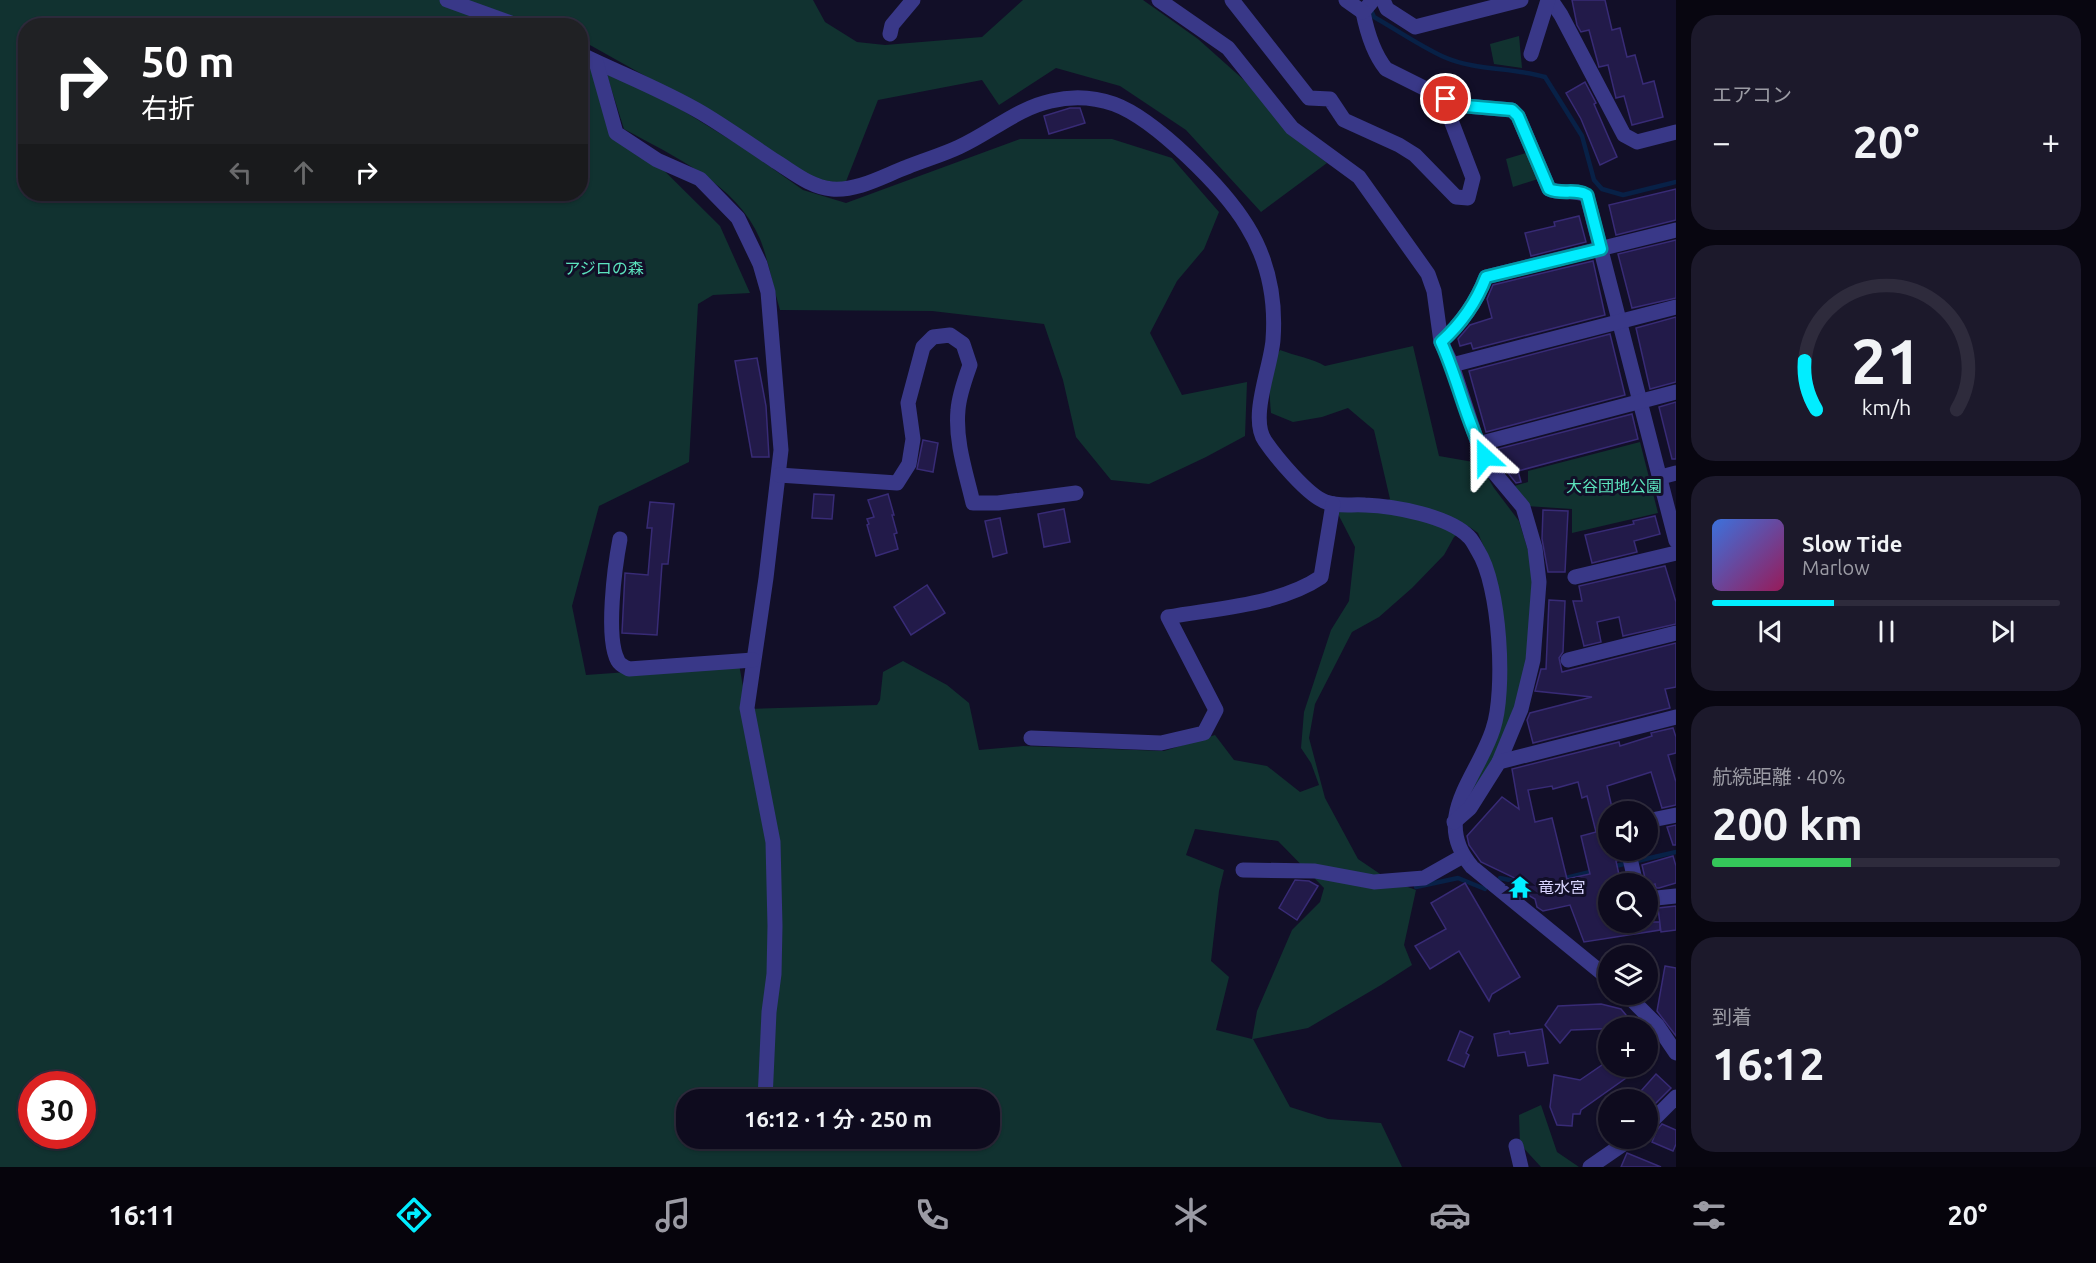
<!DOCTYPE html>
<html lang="ja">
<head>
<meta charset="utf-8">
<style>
  body { margin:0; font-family:Ubuntu,"Noto Sans JP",sans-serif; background:#1c192b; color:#f1f3f6; height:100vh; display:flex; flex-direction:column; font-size:22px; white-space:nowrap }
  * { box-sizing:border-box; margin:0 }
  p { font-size:20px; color:#9b9ba4 }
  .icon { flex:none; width:33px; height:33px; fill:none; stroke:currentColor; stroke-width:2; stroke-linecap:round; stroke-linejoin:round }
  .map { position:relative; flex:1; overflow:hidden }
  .drawer { display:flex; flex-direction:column; gap:15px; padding:15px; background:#080610; width:420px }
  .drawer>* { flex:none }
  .guide { position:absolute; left:18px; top:18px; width:570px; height:183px; border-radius:24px; box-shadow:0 2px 4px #0004,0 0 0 2px #2e2b3c; background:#202124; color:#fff; overflow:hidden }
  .buttons { position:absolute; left:1598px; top:801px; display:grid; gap:12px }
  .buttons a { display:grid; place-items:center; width:60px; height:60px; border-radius:50%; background:#0e0b1e; box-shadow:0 2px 4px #0004,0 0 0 2px #2e2b3c; font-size:30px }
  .speed { position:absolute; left:18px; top:1071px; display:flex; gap:12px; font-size:30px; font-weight:700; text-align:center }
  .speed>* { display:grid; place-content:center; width:78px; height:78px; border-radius:50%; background:#0e0b1e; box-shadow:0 2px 4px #0004,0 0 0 2px #2e2b3c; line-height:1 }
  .speed .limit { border:9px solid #d22; background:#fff; color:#111 }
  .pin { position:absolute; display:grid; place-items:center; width:51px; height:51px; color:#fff; margin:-26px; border:3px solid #fff; border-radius:50%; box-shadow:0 2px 6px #0007 }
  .me { position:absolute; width:66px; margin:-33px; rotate:336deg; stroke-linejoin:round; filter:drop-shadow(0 0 4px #0008) }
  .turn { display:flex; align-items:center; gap:21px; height:126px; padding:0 24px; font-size:27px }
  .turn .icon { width:78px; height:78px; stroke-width:2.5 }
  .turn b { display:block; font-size:42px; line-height:51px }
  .lanes { display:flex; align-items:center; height:57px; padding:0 24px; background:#0003; justify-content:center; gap:30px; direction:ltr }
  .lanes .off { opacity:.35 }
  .big { font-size:45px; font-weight:600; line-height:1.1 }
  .drawer .card { flex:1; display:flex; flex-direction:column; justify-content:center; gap:9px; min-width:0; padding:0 21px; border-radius:24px; background:#1c192b }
  .drawer .dial { align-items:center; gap:0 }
  .dial svg { height:156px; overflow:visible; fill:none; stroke:#2e2b3c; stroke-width:7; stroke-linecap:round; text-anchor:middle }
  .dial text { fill:#f1f3f6; stroke:none }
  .song { display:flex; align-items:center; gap:18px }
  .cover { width:72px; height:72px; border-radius:9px; background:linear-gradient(135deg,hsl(220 70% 55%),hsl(330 70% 35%)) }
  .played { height:6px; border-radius:3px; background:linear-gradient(90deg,#01edff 35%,#2e2b3c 35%) }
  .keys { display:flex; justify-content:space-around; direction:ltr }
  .heat { display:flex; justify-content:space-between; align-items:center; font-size:33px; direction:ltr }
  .charge { height:9px; border-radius:4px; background:linear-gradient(90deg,#34c759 40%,#2e2b3c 0) }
  .trip { position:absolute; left:676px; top:1089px; width:324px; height:60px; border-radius:24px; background:#0e0b1e; box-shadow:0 2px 4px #0004,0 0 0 2px #2e2b3c; font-weight:600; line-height:60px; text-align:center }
  .menu { display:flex; height:96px; justify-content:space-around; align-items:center; background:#06040c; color:#9b9ba4 }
  .menu .icon { width:42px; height:42px }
  .menu .on { color:#01edff }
  .menu b { font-size:27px; color:#f1f3f6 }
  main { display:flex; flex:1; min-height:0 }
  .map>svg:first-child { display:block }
</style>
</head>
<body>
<main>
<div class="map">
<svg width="1676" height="1167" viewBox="0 0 1676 1167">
  <rect width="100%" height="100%" fill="#120f28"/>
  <g fill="#113230" fill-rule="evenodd">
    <path d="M0,0H813L825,22L857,42L885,45L982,37L1023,0H1143L1198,39L1245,81L1291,135L1327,163L1261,212L1186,130L1120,86L1056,68L999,105L982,80L878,100L845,184L810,178L713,114L581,40L580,26H26V194H580L581,61L590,65L602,109L720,226L750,293L713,295L698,304L689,462L599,506L572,606L586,675L739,664L747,709L877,705L880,700L883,672L903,661L947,685L969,703L979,750L1023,746L1164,751L1215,735L1234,760L1267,766L1300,792L1319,785L1311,763L1301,748L1304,712L1331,630L1349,601L1355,547L1337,512L1360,511L1390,499L1374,430L1348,408L1322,417L1293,422L1271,413C1269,393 1268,368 1280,350C1293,355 1314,359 1325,366L1413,346L1439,456L1479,463L1494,488L1519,521L1530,557L1533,593L1532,639L1514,715L1492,767L1470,793L1496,730L1492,566L1478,533L1468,526L1454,537L1444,555L1412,588L1379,617L1352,632L1315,704L1309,738L1325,798L1358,859L1389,880L1416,890L1404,945L1412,965L1381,985L1308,1028L1253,1039L1290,1107L1328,1119L1381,1123L1402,1167H0ZM1195,829L1278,841L1324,888L1320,902L1292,930L1257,1011L1252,1039L1216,1030L1229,977L1211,961L1219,891L1224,870L1186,855ZM32,1084H82V1136H32ZM687,1100H990V1138H687Z"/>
    <polygon points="1519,36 1522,68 1494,64 1490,44"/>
    <path d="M605,69L669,102L742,147L803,190L846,203L1020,139H1112L1172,158L1219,212L1204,249L1177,281L1150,333L1182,395L1247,382L1245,436L1206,457L1149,484L1111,480L1076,437L1063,380L1044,324L932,311L780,310C773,287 769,262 760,239C737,184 673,156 624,129Z"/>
    <polygon points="1526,153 1538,179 1513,187 1506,159"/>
    <polygon points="1640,442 1658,513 1572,533 1572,509 1526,506 1511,487 1528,482 1528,471"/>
    <polygon points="1541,1105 1557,1152 1579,1167 1541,1167 1520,1144 1519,1115"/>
  </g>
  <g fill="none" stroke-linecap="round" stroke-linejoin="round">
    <g stroke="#082147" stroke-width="4.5">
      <path d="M1370,8L1374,17C1397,30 1420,46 1444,57C1476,71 1512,67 1545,77L1582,136L1594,180L1602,189L1623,195L1676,182"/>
      <polyline points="1611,867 1676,852"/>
      <polyline points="1500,878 1524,883"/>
      <polyline points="1562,879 1594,871"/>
      <polyline points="1416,887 1458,878 1485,889"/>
    </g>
  </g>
  <g fill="#221a49" stroke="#382b76" stroke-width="1.5" fill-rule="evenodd">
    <polygon points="1572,0 1605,0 1612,30 1620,28 1627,57 1635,55 1643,84 1654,81 1663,117 1632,125 1624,96 1616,98 1608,65 1599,67 1589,30 1581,32 1577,25"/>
    <polygon points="1585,82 1596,103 1594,104 1617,157 1600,165 1581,119 1566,93"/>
    <polygon points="1070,108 1080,108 1085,123 1049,134 1044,116"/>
    <polygon points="1676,189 1676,220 1616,235 1609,205"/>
    <polygon points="1579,216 1586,242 1531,256 1525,233 1555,226 1554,222"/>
    <polygon points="1676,240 1676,298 1632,308 1618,254"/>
    <polygon points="1593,261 1605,315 1473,349 1471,343 1460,346 1458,339 1470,325 1492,318 1487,299 1493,285"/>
    <polygon points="1676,317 1676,382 1650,389 1636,328"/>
    <polygon points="1610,334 1625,395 1486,432 1469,371"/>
    <polygon points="757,358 766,406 769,457 752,457 735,361"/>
    <polygon points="1676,402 1676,459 1672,459 1659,407"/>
    <polygon points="1632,414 1638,439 1518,471 1521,482 1516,483 1496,458 1494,450"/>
    <polygon points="923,440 938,443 933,472 917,469"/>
    <polygon points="814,494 834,495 832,519 812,518"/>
    <polygon points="888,494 894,515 892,515 897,533 894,534 898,549 876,556 867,525 869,524 867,519 874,517 868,500"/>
    <polygon points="650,502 674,504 668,564 662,564 657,635 622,633 625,573 648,575 652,528 647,528"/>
    <polygon points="1064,509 1070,542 1044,547 1038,514"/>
    <polygon points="1543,510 1568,511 1565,572 1548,572 1542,539"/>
    <polygon points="1655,516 1660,534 1634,541 1637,552 1592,563 1585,535 1634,524 1633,521"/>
    <polygon points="1000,518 1007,553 993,557 985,521"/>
    <polygon points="1665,566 1676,602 1676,624 1623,636 1619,617 1597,622 1601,642 1584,646 1573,601 1582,601 1579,586"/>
    <polygon points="927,585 945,613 911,635 894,607"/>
    <polygon points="1549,600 1565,601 1563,652 1559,658 1562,672 1676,643 1676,687 1665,689 1670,708 1533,743 1527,720 1530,713 1592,697 1535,691 1541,669 1546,669"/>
    <path d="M1673,728L1676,737V753L1668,755L1676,782V805L1662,808L1651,772L1607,786L1613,812H1608V850H1618L1620,860L1616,861L1621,884H1608V904L1606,905L1608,922H1660V930L1584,942L1570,905L1543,911L1537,907L1535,899L1516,888L1521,881L1481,862L1469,845L1467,836L1502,797L1519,809L1512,769L1619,742L1620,746L1652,736L1651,733ZM1578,782L1582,798L1587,796L1596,832L1581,836L1590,874L1567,879L1552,818L1535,822L1528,790L1552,786L1553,789Z"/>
    <polygon points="1676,825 1676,845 1673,845 1667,827"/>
    <polygon points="1673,856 1676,866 1676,883 1659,888 1656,888 1655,884 1647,887 1642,865"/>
    <polygon points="1295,880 1309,881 1318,886 1297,920 1279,908"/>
    <polygon points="1465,883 1520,977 1492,994 1489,1001 1459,951 1430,969 1415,946 1446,929 1431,903"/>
    <polygon points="1676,906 1676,930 1661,932 1658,908"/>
    <polygon points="1665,966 1676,968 1676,1036 1657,1011"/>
    <polygon points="1601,1004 1621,1009 1631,1021 1625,1028 1571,1030 1560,1043 1545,1025 1558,1006"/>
    <polygon points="1542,1029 1548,1063 1528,1066 1525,1052 1498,1056 1494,1034 1509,1031 1510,1034"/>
    <polygon points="1460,1031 1473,1037 1466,1053 1469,1055 1464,1067 1448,1060"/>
    <polygon points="1608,1061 1608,1066 1643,1066 1581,1110 1580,1114 1573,1114 1572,1126 1557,1125 1550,1107 1554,1075 1580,1080"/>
    <polygon points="1656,1074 1671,1088 1647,1112 1647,1100 1633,1100"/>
    <polygon points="1662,1124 1676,1130 1676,1144 1673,1151 1652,1142 1657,1130"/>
    <polygon points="1627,1153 1661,1167 1621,1167"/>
  </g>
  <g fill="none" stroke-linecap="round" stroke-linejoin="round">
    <g stroke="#393888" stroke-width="15">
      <polyline points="447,0 519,26"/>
      <polyline points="1159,0 1228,48 1292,128 1359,177 1428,274 1434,291 1441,342 1452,365 1478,444 1492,470 1523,507 1535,548 1539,582 1533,660 1521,709 1499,762"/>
      <path d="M1232,0L1309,98L1330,99L1344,120L1399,145L1415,155L1456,197L1468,198L1473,178L1444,102L1446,99L1386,69C1373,53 1367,32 1363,12L1373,0"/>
      <polyline points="1346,0 1363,12"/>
      <polyline points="1383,0 1387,9 1415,27 1521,0"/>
      <polyline points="1551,0 1561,15 1624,135 1637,142 1676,132"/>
      <polyline points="890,34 892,25 913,0"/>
      <path d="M580,54C621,74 663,90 702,113C727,128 751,145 775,161C793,172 810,187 832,189C858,191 883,176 907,167C924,160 942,155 959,147C990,133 1018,108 1051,101C1071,96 1094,97 1114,104C1155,119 1224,188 1247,226C1268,260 1276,300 1273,340C1271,367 1249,418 1265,441C1276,457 1308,496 1326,502C1339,507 1351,504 1365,505C1394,506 1449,516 1469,537C1473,541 1475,546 1478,551C1500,585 1506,691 1493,729C1478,777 1430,818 1472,867L1608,978"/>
      <polyline points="1531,54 1548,0"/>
      <polyline points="596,62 616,133 657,160 700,179 738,218 760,264 768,292 781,450 766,578 747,708 773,842 775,926 774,974 769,1012 765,1100"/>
      <path d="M1446,99L1466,106L1512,110L1518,116L1549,189C1561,195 1576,188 1587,196L1676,541"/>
      <path d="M1441,342C1462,323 1476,303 1486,277L1676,230"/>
      <polyline points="1452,365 1676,307"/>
      <polyline points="1478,444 1676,392"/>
      <path d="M779,475L897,483L909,464L913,439L908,403L923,347L933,337L950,335L963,344L970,365C965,379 959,395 958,410C955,441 966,473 973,503H998L1076,493"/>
      <polyline points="1661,477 1676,473"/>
      <path d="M620,539C615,565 605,638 618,661C620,665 625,667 629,669L753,660"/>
      <polyline points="1575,577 1676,553"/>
      <polyline points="1568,660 1676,633"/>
      <path d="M1031,738L1161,743L1204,733L1216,710L1168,617C1217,608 1280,605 1321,577L1333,504"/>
      <polyline points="1647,821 1676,815"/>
      <polyline points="1454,822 1470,808 1499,762 1676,717"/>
      <polyline points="1628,850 1636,884"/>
      <polyline points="1243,870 1315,871 1374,882 1424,878 1463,856"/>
      <polyline points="1647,899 1676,896"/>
      <polyline points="1626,994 1657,1025 1676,1053"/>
      <polyline points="1647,1126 1676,1097"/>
      <polyline points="1516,1146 1521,1167"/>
      <polyline points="1590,1167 1632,1138"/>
    </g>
  </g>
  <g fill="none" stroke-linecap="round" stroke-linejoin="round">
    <g stroke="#019aa6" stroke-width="15">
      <path id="route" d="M1446,99L1466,106L1512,110L1518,116L1549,189C1561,195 1576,188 1587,195L1601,249L1486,277C1476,303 1462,323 1441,342C1458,379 1466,421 1485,457"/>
    </g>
    <use href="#route" stroke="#01edff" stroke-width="10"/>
  </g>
  <defs>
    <g id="temple-bare" transform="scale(1.8)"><path d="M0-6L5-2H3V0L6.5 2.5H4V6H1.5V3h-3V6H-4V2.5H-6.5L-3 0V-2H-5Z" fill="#01edff" stroke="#120f28" stroke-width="2.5" paint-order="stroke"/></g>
  </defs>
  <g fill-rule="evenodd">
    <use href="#temple-bare" x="1520" y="887"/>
  </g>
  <g text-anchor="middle" stroke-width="6" stroke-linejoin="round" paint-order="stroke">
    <g font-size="16" fill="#5ce4be" stroke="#120f28">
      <text x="604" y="274">アジロの森</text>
      <text x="1614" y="492">大谷団地公園</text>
    </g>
    <g font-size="16" fill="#d9d5ff" stroke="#120f28" text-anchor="start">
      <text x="1538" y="893">竜水宮</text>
    </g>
  </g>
</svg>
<div class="buttons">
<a><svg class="icon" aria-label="sound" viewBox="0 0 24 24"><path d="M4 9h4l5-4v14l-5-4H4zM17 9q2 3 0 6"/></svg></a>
<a><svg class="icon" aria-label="search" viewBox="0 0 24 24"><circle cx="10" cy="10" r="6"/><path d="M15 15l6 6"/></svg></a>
<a><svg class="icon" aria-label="layers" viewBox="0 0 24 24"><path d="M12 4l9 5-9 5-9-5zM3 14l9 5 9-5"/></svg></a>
<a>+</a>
<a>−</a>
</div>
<div class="speed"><div class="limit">30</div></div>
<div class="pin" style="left:1446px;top:99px;background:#d93025"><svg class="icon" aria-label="arrive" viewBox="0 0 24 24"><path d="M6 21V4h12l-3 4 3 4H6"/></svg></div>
<svg class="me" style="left:1485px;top:457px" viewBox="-20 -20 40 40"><path d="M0-17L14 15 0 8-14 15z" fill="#01edff" stroke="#fff" stroke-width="4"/></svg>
<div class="trip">16:12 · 1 分 · 250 m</div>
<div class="guide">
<div class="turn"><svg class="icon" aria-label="right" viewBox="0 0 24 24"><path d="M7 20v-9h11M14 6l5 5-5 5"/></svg><div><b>50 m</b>右折</div></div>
<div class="lanes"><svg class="icon off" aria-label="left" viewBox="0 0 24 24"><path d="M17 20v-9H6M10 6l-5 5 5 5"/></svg><svg class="icon off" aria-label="ahead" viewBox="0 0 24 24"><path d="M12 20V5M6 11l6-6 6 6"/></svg><svg class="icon" aria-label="right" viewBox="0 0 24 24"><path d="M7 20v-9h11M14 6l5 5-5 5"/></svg></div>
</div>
</div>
<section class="drawer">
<div class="card"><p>エアコン</p>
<div class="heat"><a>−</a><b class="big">20°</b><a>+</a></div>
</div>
<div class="card dial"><svg viewBox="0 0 100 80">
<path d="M14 69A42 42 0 1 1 86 69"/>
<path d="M14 69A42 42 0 0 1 8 44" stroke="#01edff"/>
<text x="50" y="56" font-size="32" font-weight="700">21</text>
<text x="50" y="72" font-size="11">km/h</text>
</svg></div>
<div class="card">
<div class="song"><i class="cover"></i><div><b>Slow Tide</b><p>Marlow</p></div></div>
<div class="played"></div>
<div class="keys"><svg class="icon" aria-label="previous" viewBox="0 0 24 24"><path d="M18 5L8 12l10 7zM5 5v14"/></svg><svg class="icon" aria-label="pause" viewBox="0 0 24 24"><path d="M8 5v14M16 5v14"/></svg><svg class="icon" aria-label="next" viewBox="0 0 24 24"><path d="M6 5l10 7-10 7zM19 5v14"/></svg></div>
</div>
<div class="card"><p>航続距離 · 40%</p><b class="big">200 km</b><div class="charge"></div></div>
<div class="card"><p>到着</p><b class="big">16:12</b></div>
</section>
</main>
<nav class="menu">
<b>16:11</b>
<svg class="icon on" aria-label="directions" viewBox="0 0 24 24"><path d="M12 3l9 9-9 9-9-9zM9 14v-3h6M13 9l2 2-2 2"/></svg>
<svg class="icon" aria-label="music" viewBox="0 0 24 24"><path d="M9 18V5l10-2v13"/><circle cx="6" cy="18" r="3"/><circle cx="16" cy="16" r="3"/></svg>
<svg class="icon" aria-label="phone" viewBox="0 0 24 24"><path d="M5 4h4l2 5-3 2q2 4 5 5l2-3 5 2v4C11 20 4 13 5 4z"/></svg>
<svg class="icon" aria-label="climate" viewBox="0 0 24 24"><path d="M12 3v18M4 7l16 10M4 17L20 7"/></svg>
<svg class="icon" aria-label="car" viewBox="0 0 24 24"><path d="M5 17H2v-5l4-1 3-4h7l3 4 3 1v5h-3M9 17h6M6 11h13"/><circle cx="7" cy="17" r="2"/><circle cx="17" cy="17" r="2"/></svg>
<svg class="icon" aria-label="filters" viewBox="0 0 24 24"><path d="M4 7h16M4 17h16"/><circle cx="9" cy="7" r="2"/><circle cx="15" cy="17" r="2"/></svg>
<b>20°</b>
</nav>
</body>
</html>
